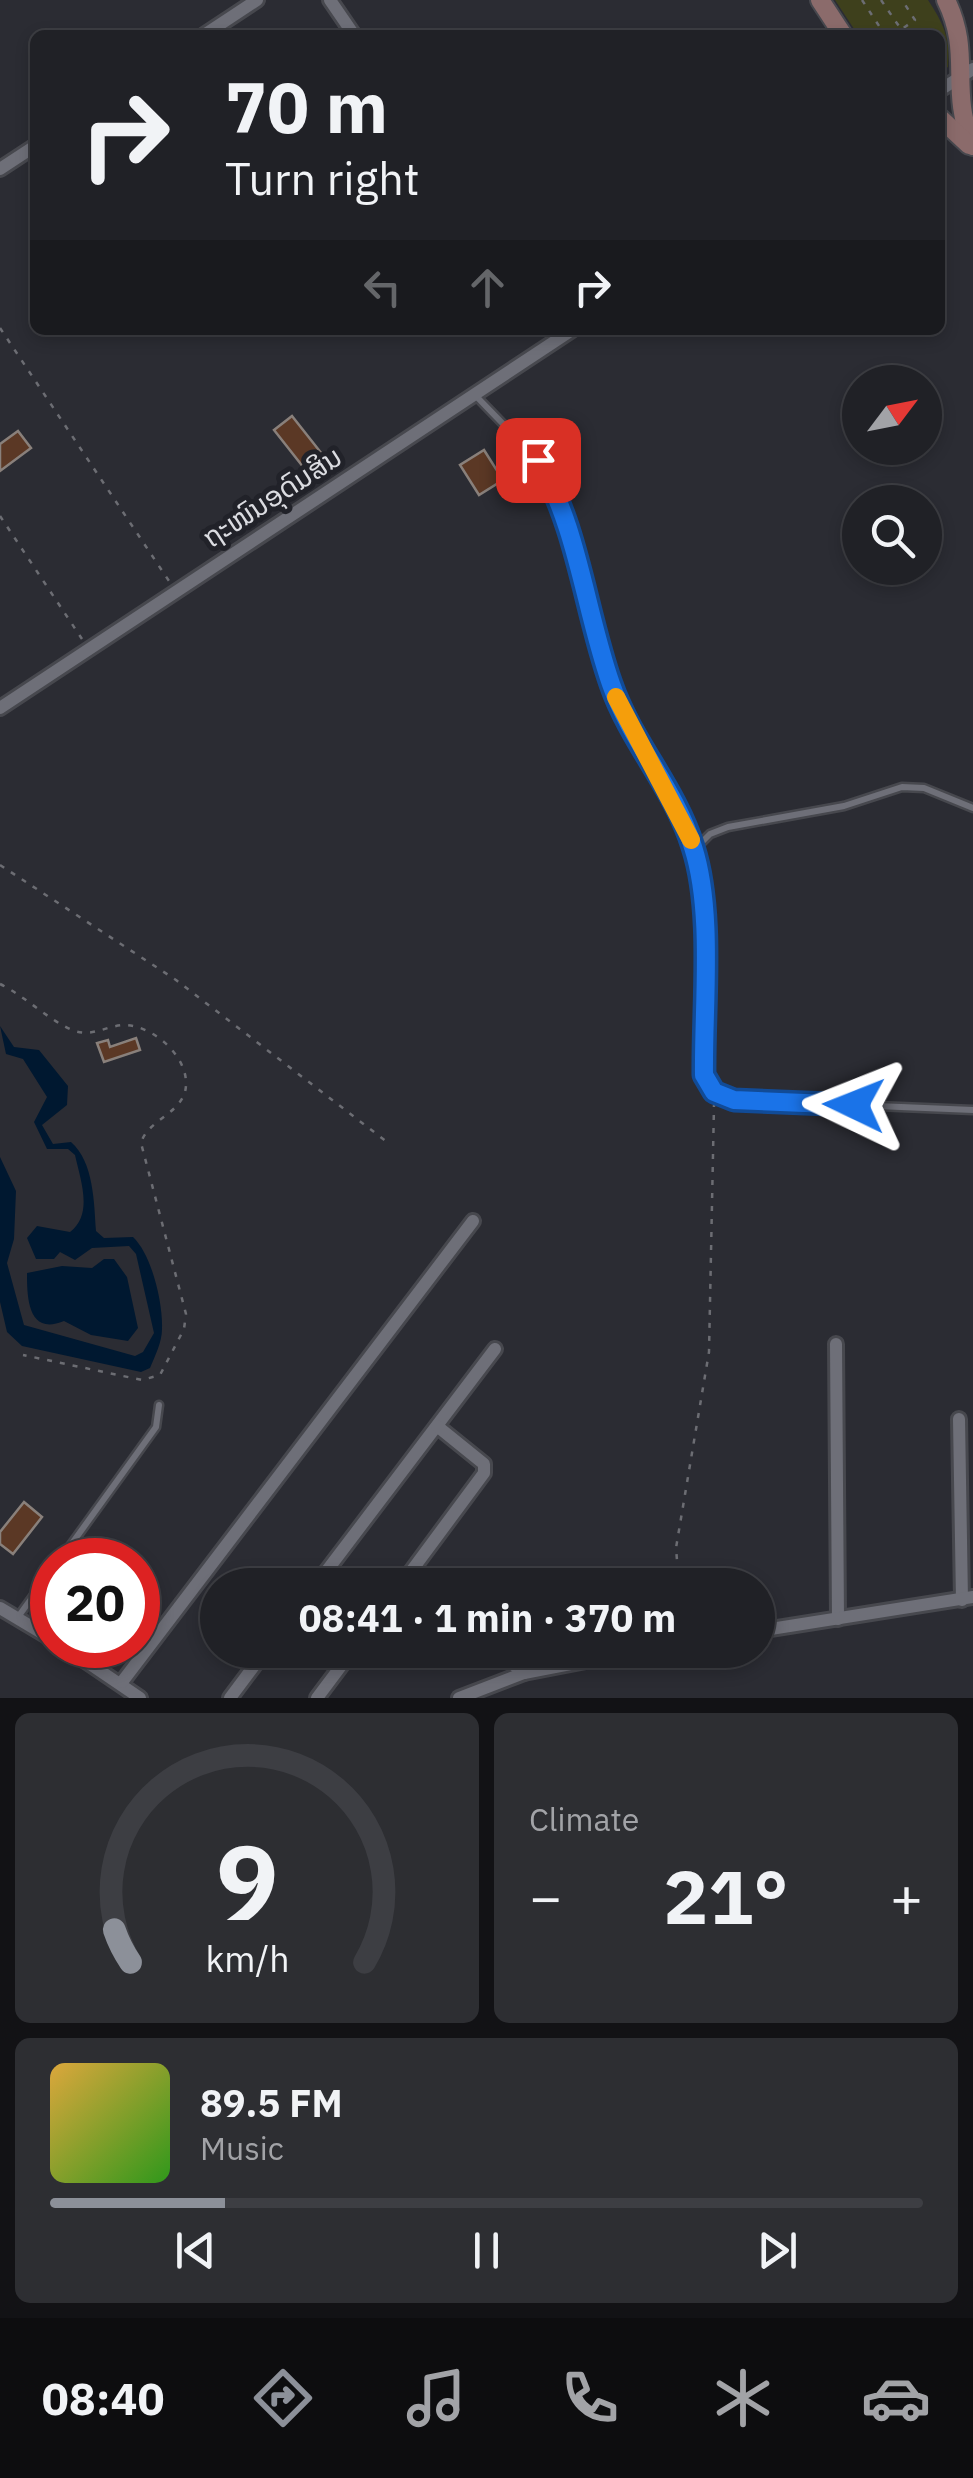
<!DOCTYPE html>
<html lang="en">
<head>
<meta charset="utf-8">
<style>
  body { margin:0; font-family:"IBM Plex Sans","Noto Sans Lao",sans-serif; background:#2d2e32; color:#f1f3f6; height:100vh; display:flex; flex-direction:column; font-size:38px; white-space:nowrap }
  * { box-sizing:border-box; margin:0 }
  p { font-size:32px; color:#a2a3a7 }
  .icon { flex:none; width:55px; height:55px; fill:none; stroke:currentColor; stroke-width:2; stroke-linecap:round; stroke-linejoin:round }
  .map { position:relative; height:1698px; overflow:hidden }
  .sheet { display:flex; flex-direction:column; gap:15px; padding:15px; background:#121215; flex:1 }
  .sheet>* { flex:none }
  .hud { position:absolute; left:30px; top:30px; width:915px; height:305px; border-radius:15px; box-shadow:0 5px 15px #0003,0 0 0 2px #3d3e43; background:#202126; color:#f1f3f6; overflow:hidden }
  .needle { width:65px; rotate:58deg }
  .controls { position:absolute; left:842px; top:365px; display:grid; gap:20px }
  .controls a { display:grid; place-items:center; width:100px; height:100px; border-radius:50%; background:#202126; box-shadow:0 5px 15px #0003,0 0 0 2px #3d3e43; font-size:50px }
  .speed { position:absolute; left:30px; top:1538px; display:flex; gap:20px; font-size:50px; font-weight:700; text-align:center }
  .speed>* { display:grid; place-content:center; width:130px; height:130px; border-radius:50%; background:#202126; box-shadow:0 5px 15px #0003,0 0 0 2px #3d3e43; line-height:1 }
  .speed .limit { border:15px solid #d22; background:#fff; color:#111 }
  .pin { position:absolute; display:grid; place-items:center; width:85px; height:85px; color:#fff; margin:-42px; border-radius:20px; box-shadow:0 5px 15px #0006 }
  .me { position:absolute; width:110px; margin:-55px; rotate:272deg; stroke-linejoin:round; filter:drop-shadow(0 0 8px #0008) }
  .turn { display:flex; align-items:center; gap:35px; height:210px; padding:0 30px; font-size:45px }
  .turn .icon { width:130px; height:130px; stroke-width:2.5 }
  .turn b { display:block; font-size:70px; line-height:85px }
  .lanes { display:flex; align-items:center; height:95px; padding:0 30px; background:#0003; justify-content:center; gap:50px; direction:ltr }
  .lanes .off { opacity:.35 }
  .big { font-size:75px; font-weight:800; line-height:1.1 }
  .sheet .tile { flex:1; display:flex; flex-direction:column; justify-content:center; gap:15px; min-width:0; padding:0 35px; border-radius:15px; background:#2d2e32 }
  .sheet .dial { align-items:center; gap:0 }
  .dial svg { height:260px; overflow:visible; fill:none; stroke:#3d3e43; stroke-width:7; stroke-linecap:round; text-anchor:middle }
  .dial text { fill:#f1f3f6; stroke:none }
  .song { display:flex; align-items:center; gap:30px }
  .cover { width:120px; height:120px; border-radius:15px; background:linear-gradient(135deg,hsl(40 70% 55%),hsl(110 70% 35%)) }
  .played { height:10px; border-radius:5px; background:linear-gradient(90deg,#8c9099 20%,#3d3e43 20%) }
  .keys { display:flex; justify-content:space-around; direction:ltr }
  .heat { display:flex; justify-content:space-between; align-items:center; font-size:55px; direction:ltr }
  .sheet .tiles { flex:1; display:grid; gap:15px; grid-template-columns:1fr 1fr }
  .tile:last-child { grid-column:span 2 }
  .trip { position:absolute; left:200px; top:1568px; width:575px; height:100px; border-radius:50px; background:#202126; box-shadow:0 5px 15px #0003,0 0 0 2px #3d3e43; font-weight:800; line-height:100px; text-align:center }
  .tab-bar { display:flex; height:160px; justify-content:space-around; align-items:center; background:#0d0d0f; color:#a2a3a7 }
  .tab-bar .icon { width:70px; height:70px }
  .tab-bar .current { color:#8c9099 }
  .tab-bar b { font-size:45px; color:#f1f3f6 }
  .map>svg:first-child { display:block }
</style>
</head>
<body>
<div class="map">
<svg width="973" height="1698" viewBox="0 0 973 1698">
  <rect width="100%" height="100%" fill="#2b2c33"/>
  <path fill="#3e401c" d="M835,0H928C943,23 951,38 948,67L940,72V35H858Z"/>
  <g fill="#001830">
    <path d="M0,1026L14,1047L39,1050L68,1086L67,1105L42,1125L53,1144L71,1142C94,1162 94,1203 96,1231L104,1238L133,1237C152,1255 163,1303 162,1329C162,1342 155,1356 150,1368L141,1372L22,1346L7,1332L0,1302V1157L16,1191L14,1239L7,1263L24,1325L135,1356L143,1352L154,1333L136,1254L129,1246L92,1248L75,1260L60,1252L54,1259H36L27,1238L37,1226L70,1232C94,1214 80,1179 75,1155L68,1149H47L34,1122L47,1097L23,1059L6,1054Z"/>
    <path d="M104,1259H114L127,1277L138,1328L128,1341L91,1335L64,1321C28,1336 27,1298 27,1273L62,1266L92,1268Z"/>
  </g>
  <g fill="#5b3825" stroke="#89807b" stroke-width="2.5">
    <polygon points="292,416 322,454 304,468 274,430"/>
    <polygon points="18,431 31,448 0,471 0,444"/>
    <polygon points="484,450 503,480 479,495 460,465"/>
    <polygon points="136,1038 140,1050 104,1062 97,1043 108,1040 110,1047"/>
    <polygon points="24,1502 42,1517 13,1554 0,1544 0,1532"/>
  </g>
  <g fill="none" stroke-linecap="round" stroke-linejoin="round">
    <g stroke="#47484e" stroke-width="11">
      <g id="lane">
        <polyline points="475,395 538,460 555,489 611,686 669,791 694,850 702,908 704,1075 714,1092 734,1100 973,1110"/>
        <polyline points="694,850 710,834 728,827 844,806 902,787 924,788 973,808"/>
        <polyline points="60,1560 156,1427 159,1405"/>
        <polyline points="18,1617 52,1570"/>
      </g>
    </g>
    <g stroke="#47484e" stroke-width="18">
      <g id="street">
        <polyline points="330,0 354,35"/>
        <polyline points="204,35 257,0"/>
        <polyline points="940,90 973,69"/>
        <polyline points="0,169 35,146"/>
        <polyline points="0,708 572,330"/>
        <polyline points="836,1344 838,1619"/>
        <polyline points="959,1419 962,1600"/>
        <polyline points="316,1585 495,1349"/>
        <polyline points="401,1585 484,1473 484,1464 437,1426"/>
        <polyline points="0,1608 52,1639"/>
        <polyline points="758,1631 973,1597"/>
        <polyline points="62,1645 140,1698"/>
        <polyline points="494,1650 524,1673"/>
        <polyline points="122,1682 473,1221"/>
        <polyline points="230,1698 266,1650"/>
        <polyline points="317,1698 353,1650"/>
        <polyline points="459,1698 524,1673 643,1650"/>
      </g>
    </g>
    <g stroke="#47484e" stroke-width="22">
      <g id="secondary">
        <polyline points="820,0 843,35"/>
        <path d="M946,0C973,55 948,89 973,146"/>
        <polyline points="940,118 969,145"/>
      </g>
    </g>
    <g stroke="#6c6d73" stroke-width="2.5" stroke-dasharray="5 8" stroke-linecap="butt">
      <polyline points="862,0 885,35"/>
      <polyline points="881,0 905,35"/>
      <polyline points="893,35 915,20 902,0"/>
      <polyline points="0,328 169,581"/>
      <polyline points="0,516 82,639"/>
      <polyline points="0,865 176,980 387,1142"/>
      <path d="M0,984C25,996 47,1019 72,1030C91,1038 105,1026 124,1025C154,1025 193,1060 185,1092C178,1115 147,1121 141,1143L186,1314L184,1329L160,1375L142,1380L23,1355"/>
      <polyline points="679,1585 676,1548 709,1352 714,1105"/>
    </g>
    <use href="#lane" stroke="#6e6f78" stroke-width="6"/>
    <use href="#street" stroke="#6e6f78" stroke-width="12"/>
    <use href="#secondary" stroke="#8b6b6b" stroke-width="18"/>
  </g>
  <g fill="none" stroke-linecap="round" stroke-linejoin="round">
    <g stroke="#114b97" stroke-width="25">
      <path id="route" d="M538,460C578,527 585,610 611,684C631,742 675,788 693,847C714,912 703,1006 704,1075L714,1092L734,1100L854,1105"/>
    </g>
    <use href="#route" stroke="#1a73e8" stroke-width="18"/>
    <polyline stroke="#f59e0b" stroke-width="18" points="616,697 691,840"/>
  </g>
  <g text-anchor="middle" stroke-width="10" stroke-linejoin="round" paint-order="stroke">
    <g font-size="28" fill="#dbdce1" stroke="#212229">
      <text transform="translate(272 497) rotate(-33)" y="10">ຖະໜົນອຸດົມສິນ</text>
    </g>
  </g>
</svg>
<div class="controls">
<a><svg class="needle" viewBox="-14 -14 28 28"><path d="M0-13l5 13h-10z" fill="#e53935"/><path d="M0 13l5-13h-10z" fill="#a2a3a7"/></svg></a>
<a><svg class="icon" aria-label="search" viewBox="0 0 24 24"><circle cx="10" cy="10" r="6"/><path d="M15 15l6 6"/></svg></a>
</div>
<div class="speed"><div class="limit">20</div></div>
<div class="pin" style="left:538px;top:460px;background:#d93025"><svg class="icon" aria-label="arrive" viewBox="0 0 24 24"><path d="M6 21V4h12l-3 4 3 4H6"/></svg></div>
<svg class="me" style="left:854px;top:1105px" viewBox="-20 -20 40 40"><path d="M0-17L14 15 0 8-14 15z" fill="#1a73e8" stroke="#fff" stroke-width="4"/></svg>
<div class="trip">08:41 · 1 min · 370 m</div>
<div class="hud">
<div class="turn"><svg class="icon" aria-label="right" viewBox="0 0 24 24"><path d="M7 20v-9h11M14 6l5 5-5 5"/></svg><div><b>70 m</b>Turn right</div></div>
<div class="lanes"><svg class="icon off" aria-label="left" viewBox="0 0 24 24"><path d="M17 20v-9H6M10 6l-5 5 5 5"/></svg><svg class="icon off" aria-label="ahead" viewBox="0 0 24 24"><path d="M12 20V5M6 11l6-6 6 6"/></svg><svg class="icon" aria-label="right" viewBox="0 0 24 24"><path d="M7 20v-9h11M14 6l5 5-5 5"/></svg></div>
</div>
</div>
<section class="sheet">
<div class="tiles">
<div class="tile dial"><svg viewBox="0 0 100 80">
<path d="M14 69A42 42 0 1 1 86 69"/>
<path d="M14 69A42 42 0 0 1 9 59" stroke="#8c9099"/>
<text x="50" y="56" font-size="32" font-weight="700">9</text>
<text x="50" y="72" font-size="11">km/h</text>
</svg></div>
<div class="tile"><p>Climate</p>
<div class="heat"><a>−</a><b class="big">21°</b><a>+</a></div>
</div>
<div class="tile">
<div class="song"><i class="cover"></i><div><b>89.5 FM</b><p>Music</p></div></div>
<div class="played"></div>
<div class="keys"><svg class="icon" aria-label="previous" viewBox="0 0 24 24"><path d="M18 5L8 12l10 7zM5 5v14"/></svg><svg class="icon" aria-label="pause" viewBox="0 0 24 24"><path d="M8 5v14M16 5v14"/></svg><svg class="icon" aria-label="next" viewBox="0 0 24 24"><path d="M6 5l10 7-10 7zM19 5v14"/></svg></div>
</div>
</div>
</section>
<nav class="tab-bar">
<b>08:40</b>
<svg class="icon current" aria-label="directions" viewBox="0 0 24 24"><path d="M12 3l9 9-9 9-9-9zM9 14v-3h6M13 9l2 2-2 2"/></svg>
<svg class="icon" aria-label="music" viewBox="0 0 24 24"><path d="M9 18V5l10-2v13"/><circle cx="6" cy="18" r="3"/><circle cx="16" cy="16" r="3"/></svg>
<svg class="icon" aria-label="phone" viewBox="0 0 24 24"><path d="M5 4h4l2 5-3 2q2 4 5 5l2-3 5 2v4C11 20 4 13 5 4z"/></svg>
<svg class="icon" aria-label="climate" viewBox="0 0 24 24"><path d="M12 3v18M4 7l16 10M4 17L20 7"/></svg>
<svg class="icon" aria-label="car" viewBox="0 0 24 24"><path d="M5 17H2v-5l4-1 3-4h7l3 4 3 1v5h-3M9 17h6M6 11h13"/><circle cx="7" cy="17" r="2"/><circle cx="17" cy="17" r="2"/></svg>
</nav>
</body>
</html>
